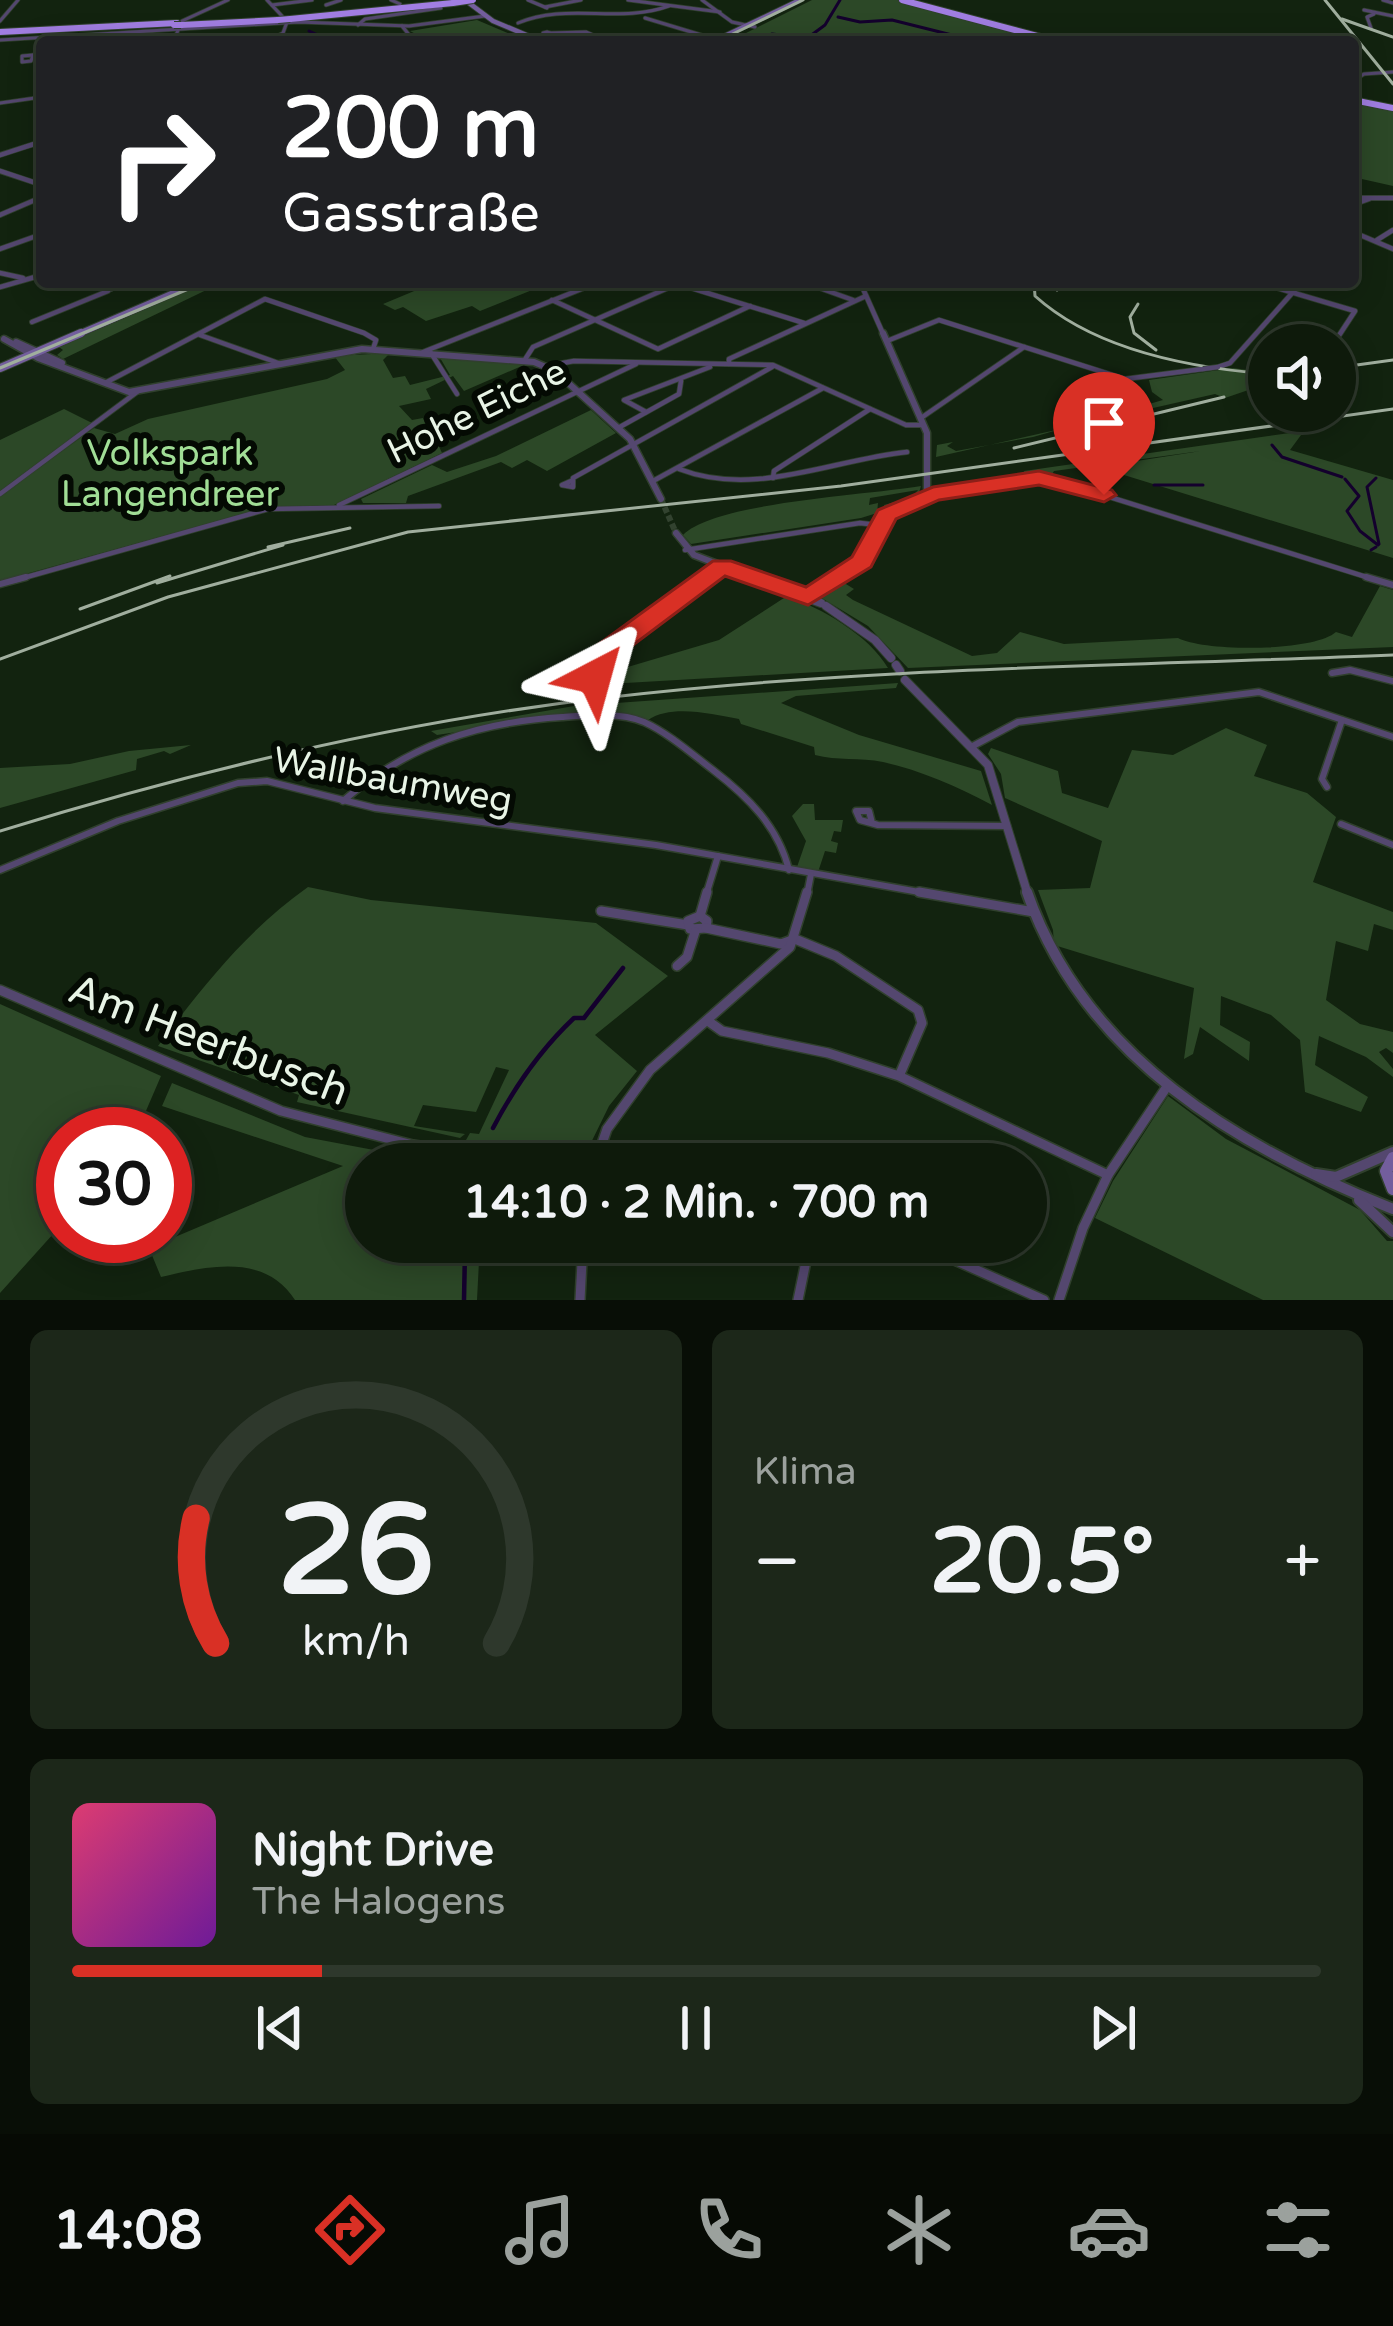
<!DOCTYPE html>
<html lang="de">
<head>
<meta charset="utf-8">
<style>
  body { margin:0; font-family:"Varela Round",sans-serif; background:#1c2719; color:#f1f3f6; height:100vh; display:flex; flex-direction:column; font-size:45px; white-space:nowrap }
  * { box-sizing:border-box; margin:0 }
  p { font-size:39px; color:#9ba19d }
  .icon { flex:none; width:66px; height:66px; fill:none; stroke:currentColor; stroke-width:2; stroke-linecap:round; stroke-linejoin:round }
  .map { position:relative; height:1300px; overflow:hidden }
  .drawer { display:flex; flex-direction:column; gap:30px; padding:30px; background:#080e06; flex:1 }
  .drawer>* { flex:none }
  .banner { position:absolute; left:36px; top:36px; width:1323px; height:252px; border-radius:12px; box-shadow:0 6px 30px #0003,0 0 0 3px #2e382c; background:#202124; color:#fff; overflow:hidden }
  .fabs { position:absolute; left:1248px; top:324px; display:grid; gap:24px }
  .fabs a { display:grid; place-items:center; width:108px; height:108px; border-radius:50%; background:#0e1a0b; box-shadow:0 6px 30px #0003,0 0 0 3px #2e382c; font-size:60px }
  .speed { position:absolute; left:36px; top:1107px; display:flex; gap:24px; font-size:60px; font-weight:700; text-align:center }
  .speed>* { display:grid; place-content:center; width:156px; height:156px; border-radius:50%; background:#0e1a0b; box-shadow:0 6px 30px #0003,0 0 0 3px #2e382c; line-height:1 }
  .speed .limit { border:18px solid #d22; background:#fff; color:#111 }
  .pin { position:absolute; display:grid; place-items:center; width:102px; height:102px; color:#fff; margin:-123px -51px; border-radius:50% 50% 50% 0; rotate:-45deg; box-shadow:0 0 12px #0007 }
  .pin .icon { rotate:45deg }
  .me { position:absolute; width:132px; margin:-66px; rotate:39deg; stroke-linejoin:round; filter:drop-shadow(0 0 9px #0008) }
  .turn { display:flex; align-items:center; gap:42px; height:252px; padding:0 48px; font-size:54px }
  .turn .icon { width:156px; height:156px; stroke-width:2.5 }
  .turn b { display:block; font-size:84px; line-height:102px }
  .big { font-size:90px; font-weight:700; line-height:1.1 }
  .drawer .widget { flex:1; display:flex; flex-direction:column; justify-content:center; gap:18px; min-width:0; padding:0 42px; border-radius:18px; background:#1c2719 }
  .drawer .dial { align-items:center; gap:0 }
  .dial svg { height:312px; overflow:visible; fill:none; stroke:#2e382c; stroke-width:7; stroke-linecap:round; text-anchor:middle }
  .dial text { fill:#f1f3f6; stroke:none }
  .song { display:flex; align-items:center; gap:36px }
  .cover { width:144px; height:144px; border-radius:18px; background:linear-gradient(135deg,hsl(340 70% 55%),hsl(280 70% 35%)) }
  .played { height:12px; border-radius:6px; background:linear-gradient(90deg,#d93025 20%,#2e382c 20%) }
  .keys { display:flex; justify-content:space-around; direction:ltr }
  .heat { display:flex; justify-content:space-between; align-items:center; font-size:66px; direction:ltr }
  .drawer .tiles { flex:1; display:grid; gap:30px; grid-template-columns:1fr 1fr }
  .widget:last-child { grid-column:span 2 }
  .trip { position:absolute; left:345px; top:1143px; width:702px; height:120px; border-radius:60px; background:#0e1a0b; box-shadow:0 6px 30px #0003,0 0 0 3px #2e382c; font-weight:700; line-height:120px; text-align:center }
  .dock { display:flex; height:192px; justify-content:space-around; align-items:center; background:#060a04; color:#9ba19d }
  .dock .icon { width:84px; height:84px }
  .dock .selected { color:#d93025 }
  .dock b { font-size:54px; color:#f1f3f6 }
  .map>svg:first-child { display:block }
</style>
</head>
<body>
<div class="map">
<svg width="1393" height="1300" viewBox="0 0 1393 1300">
  <rect width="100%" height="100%" fill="#12230f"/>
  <g fill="#2c4827">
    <polygon points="812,0 899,0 1054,42 728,42"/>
    <polygon points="477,20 529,42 452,42 445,37 428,39 442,34 423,38 410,31"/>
    <polygon points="1353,102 1393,109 1393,186 1353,177"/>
    <path d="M223,282L63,359L57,355L63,350L59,347C96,331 185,282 223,282Z"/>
    <polygon points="408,282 552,282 480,311 472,306 426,321 403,307 395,310 383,304 419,289"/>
    <polygon points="390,353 383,360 393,378 405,376 410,385 450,375 439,356 524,365 464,391 453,376 426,389 431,399 399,406 412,420 423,418 427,428 471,424 432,431 442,453 334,505 265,508 0,581 0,496 94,428 115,434 148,419 327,379 345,370 334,356"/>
    <polygon points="1233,368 1269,373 1269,383 1225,398 1215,394 936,457 937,445 953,442 947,446 956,451 1033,437 1163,400 1152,392 1149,380"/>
    <polygon points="64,409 92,423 0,491 0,440"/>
    <polygon points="591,410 616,433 547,471 527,460 512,468 501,462 408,496 406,503 363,503 361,499 432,465 447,472 496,456"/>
    <polygon points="1304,431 1290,450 1393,480 1393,558 1098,467 1201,451 1054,471 1051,476 1025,476 1024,471"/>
    <path d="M921,486L918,496L885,510L884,505L912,497L918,490L870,498L869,505L878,503L877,513L861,518L691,544L683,535C715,502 870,495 921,486Z"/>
    <path d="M841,581L854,589L846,595L853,600L972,656L997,653L1020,632L1064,644L1178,638C1205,652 1313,652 1336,632L1352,637L1380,586L1393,590V647L908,668L868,626L820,597Z"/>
    <path d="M787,596C821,608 869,635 888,668L608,684L604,674L719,640Z"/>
    <path d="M898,683L896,688L796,696L781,703L859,735L981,771L992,805C958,787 920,770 883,762C860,757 837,761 815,755L814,747L741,724L739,719C711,714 672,704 648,720C591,702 496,727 437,735L431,731L574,706Z"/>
    <polygon points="1226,728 1267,745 1254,776 1307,793 1336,817 1313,882 1393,912 1393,930 1374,924 1368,951 1336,941 1326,1000 1360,1024 1393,1032 1393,1053 1386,1048 1379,1052 1393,1069 1393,1077 1366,1057 1319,1036 1315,1065 1368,1097 1361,1112 1305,1092 1300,1040 1271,1015 1221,996 1220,1025 1250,1042 1249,1061 1200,1027 1193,1054 1184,1059 1194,988 1054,945 1053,930 1038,890 1090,888 1102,841 1005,798 1001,774 988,754 991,748 1058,771 1062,793 1108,808 1132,750 1173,755"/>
    <polygon points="191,745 170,754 164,751 137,759 136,770 0,808 0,768 70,764 129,751"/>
    <polygon points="803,804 814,804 815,820 843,820 841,832 834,831 831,841 838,843 836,853 825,851 818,872 797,867 806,841 792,816"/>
    <path d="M308,887L371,900L596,923L668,976L595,1035L637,1071L609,1106L584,1157L466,1140L470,1133L479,1134L509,1070L496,1067L476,1112L423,1105L414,1126L465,1134L460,1138L297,1102L299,1095L158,1046C204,985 246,931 308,887Z"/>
    <polygon points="0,1004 161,1076 136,1134 63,1134 63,1223 0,1293"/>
    <path d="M172,1083L305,1137L448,1164H366V1242H480L477,1300H295C265,1253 208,1266 161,1277L149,1248L343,1166L162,1106Z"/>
    <polygon points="1168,1096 1226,1139 1360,1210 1387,1241 1393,1241 1393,1300 1263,1300 1095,1218 1113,1181"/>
  </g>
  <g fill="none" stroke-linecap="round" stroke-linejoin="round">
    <g stroke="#14002d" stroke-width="3">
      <polyline points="838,17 860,22 892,20 952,35"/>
      <polyline points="309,31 334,42"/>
      <polyline points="772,34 805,38"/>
      <polyline points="957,35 1014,42"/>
      <polyline points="844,40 852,42"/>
      <polyline points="802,42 825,25 840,0"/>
      <polyline points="1272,445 1282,457 1342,477"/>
      <polyline points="1376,478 1367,487 1379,544"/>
      <polyline points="1345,479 1359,496 1347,511 1360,531 1378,545"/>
      <polyline points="1154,485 1203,485"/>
      <polyline points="1371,550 1376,547"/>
    </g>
    <g stroke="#14002d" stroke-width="4.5">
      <path d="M493,1128C515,1086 540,1050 574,1018H584L623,968"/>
      <polyline points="464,1300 465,1250 474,1242"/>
    </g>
    <polyline stroke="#32422f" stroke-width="6" stroke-dasharray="6 3" stroke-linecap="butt" points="661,499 676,533"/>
    <g stroke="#30402d" stroke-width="4.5">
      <g id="minor-far3">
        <polyline points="267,0 282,16"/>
        <polyline points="391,0 400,4"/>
        <polyline points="528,0 547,8"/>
        <polyline points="628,0 720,12"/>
        <polyline points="702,0 732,22 755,27"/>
        <polyline points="1383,0 1393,3"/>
        <polyline points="272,5 312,0"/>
        <polyline points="326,5 341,0"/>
        <polyline points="545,7 581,0"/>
        <polyline points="1364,10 1393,16"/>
        <polyline points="645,18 718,40"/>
        <polyline points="0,21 18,0"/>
        <path d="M518,23C566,2 619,24 669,6"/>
        <polyline points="358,25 365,19 441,8"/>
        <polyline points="402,26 410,36 437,42"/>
        <polyline points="1371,28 1367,17 1374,14"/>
        <polygon points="547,32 550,33 543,34 543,33"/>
        <polyline points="549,33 586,32 609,42"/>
        <polyline points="280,38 295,42"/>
        <polyline points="0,40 298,22 409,26 485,16"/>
        <polyline points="135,42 156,38 147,39"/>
        <polyline points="173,42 182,21 228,0"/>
        <polyline points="266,42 283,33 287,22"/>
        <polyline points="628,42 656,38 682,42"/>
        <polygon points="33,55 31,61 22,62 22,56"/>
        <polyline points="33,55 42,55"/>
        <polyline points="1353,81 1364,74 1393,72"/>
        <polyline points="0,103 42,97"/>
        <polyline points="25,147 42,142"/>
      </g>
    </g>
    <g stroke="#30402d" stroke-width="6">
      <g id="minor-far2">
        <polyline points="0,155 34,144"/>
        <polyline points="0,171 42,185"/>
        <polyline points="1353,214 1355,204 1369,199"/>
        <polyline points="0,215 42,197"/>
        <polyline points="1353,232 1393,249"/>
        <polyline points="1377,240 1393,230"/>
        <polyline points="0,249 42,234"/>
        <polyline points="0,273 23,278"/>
        <polyline points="83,282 111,289"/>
        <polyline points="803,282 853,300"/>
        <polyline points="1257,282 1355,311 1338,337 1326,342"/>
        <polyline points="675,283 804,323"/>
        <polyline points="0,287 42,275"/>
        <polyline points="552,300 658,349 750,306"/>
        <polyline points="32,322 108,291"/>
        <polyline points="200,335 281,364"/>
        <polyline points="887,341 939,320 1125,379 1203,369"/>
        <polyline points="423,352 599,282"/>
        <polyline points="431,353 457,394"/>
        <polyline points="524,361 533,347 677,284"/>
        <polyline points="729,364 729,359 866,296"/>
        <polyline points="546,366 574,361 773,365 906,425 924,425"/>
        <polyline points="1218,367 1230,363 1302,282"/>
        <polyline points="105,383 265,299 364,333 376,340 373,349"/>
        <polyline points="646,412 624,400 710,367"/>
        <polyline points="921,418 1024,347"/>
        <polyline points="618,428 679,394 681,381"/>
        <path d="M679,469C755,498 830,460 907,452"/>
        <polyline points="773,478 774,471 870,409"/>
        <polyline points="571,481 562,485 573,487 573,478 772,367"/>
        <polyline points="653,481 823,388"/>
        <polyline points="0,494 137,392"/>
        <polyline points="933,494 1055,480 1376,580"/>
        <polyline points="339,505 636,364"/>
        <polyline points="685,550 860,523 877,525"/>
        <polyline points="16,580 268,509 439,506"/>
        <polyline points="704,580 722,566"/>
      </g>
    </g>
    <g stroke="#30402d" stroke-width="9">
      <g id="minor-far1">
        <polyline points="1366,577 1393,585"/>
        <polyline points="0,584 26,577"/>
        <polyline points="1332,673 1350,670 1393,681"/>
        <polyline points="595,677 595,660 708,577"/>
        <polyline points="971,747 1018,722 1259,692 1393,737"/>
        <polyline points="1327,787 1322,779 1342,720"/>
        <path d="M343,801C408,745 478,722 562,717C588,715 620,712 644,722C668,733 692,754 713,770C748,797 778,826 789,870"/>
        <polyline points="872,823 869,811 856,811 860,820 878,825 1007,826"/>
        <polyline points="1341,824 1393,845"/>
        <polyline points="0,870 118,821 238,783 267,781 375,808 656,845 936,895"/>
        <polyline points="706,895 718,856"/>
        <polyline points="807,895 811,874"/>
      </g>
    </g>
    <g stroke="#30402d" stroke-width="12">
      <g id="minor">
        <polyline points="919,892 1034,912"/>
        <polyline points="601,911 688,925"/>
        <polygon points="700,916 707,921 706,928 690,929 688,921"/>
        <polyline points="700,916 707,892"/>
        <polyline points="706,928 781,944 792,940"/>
        <polyline points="795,939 836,956 918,1010 922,1023 900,1074"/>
        <polyline points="677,966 687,957 695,932"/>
        <polyline points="0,990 281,1111 413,1145 539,1164"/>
        <polyline points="708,1021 722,1031 828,1053 899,1076 1108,1175"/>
        <polyline points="595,1164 607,1129 650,1070 790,947 807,892"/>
        <polyline points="914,1242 1044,1300"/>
        <polyline points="580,1300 583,1242"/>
        <polyline points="798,1300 810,1242"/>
        <polyline points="1059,1300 1083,1228 1108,1175 1168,1085"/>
      </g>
    </g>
    <g stroke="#30402d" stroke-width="6">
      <g id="tertiary-far3">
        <polyline points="1353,198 1393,198"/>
        <polyline points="860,282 884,336"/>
      </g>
    </g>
    <g stroke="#30402d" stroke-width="9">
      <g id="tertiary-far2">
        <polyline points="4,339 38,358 129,392 362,349 534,362 555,371 630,439 661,499"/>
        <polyline points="16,342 62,363"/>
        <polyline points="676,533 694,555 759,580"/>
        <polyline points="835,580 862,562 886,515 933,494 927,488 927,433 883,333"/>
      </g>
    </g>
    <g stroke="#30402d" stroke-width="10">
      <g id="tertiary-far1">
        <polyline points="751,577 821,603"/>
        <polyline points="808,597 839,577"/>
        <polyline points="826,606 875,640 891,658"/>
        <polyline points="896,665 900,671"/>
        <polyline points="905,680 988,765 1028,895"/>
      </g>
    </g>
    <g stroke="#30402d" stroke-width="14">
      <g id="tertiary">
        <path d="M1027,892C1084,1057 1239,1148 1393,1209"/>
        <polyline points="1316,1174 1336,1177 1393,1152"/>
        <polyline points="1359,1200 1393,1232"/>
      </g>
    </g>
    <g stroke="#30402d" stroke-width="6">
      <g id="secondary-far3">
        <polyline points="465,0 493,21 543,42"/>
        <polyline points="712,42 800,0"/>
      </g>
    </g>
    <g stroke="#30402d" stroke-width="8">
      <polyline id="secondary-far2" points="74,336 199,282"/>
    </g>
    <g stroke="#30402d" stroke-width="10">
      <polyline id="secondary-far1" points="0,368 81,333"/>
    </g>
    <g stroke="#30402d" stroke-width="15">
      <polyline id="secondary" points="1393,1158 1386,1171 1393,1189"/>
    </g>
    <g stroke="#30402d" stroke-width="8">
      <g id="motorway">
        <polyline points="902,0 1060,42"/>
        <polyline points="290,19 453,3"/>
        <polyline points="181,25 278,20"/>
        <polyline points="0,32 177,23"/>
        <polyline points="1353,100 1393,108"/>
      </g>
    </g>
    <use href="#minor-far3" stroke="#54476f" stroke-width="3"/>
    <use href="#minor-far2" stroke="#54476f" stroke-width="4.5"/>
    <use href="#minor-far1" stroke="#54476f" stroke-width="6"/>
    <use href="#minor" stroke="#54476f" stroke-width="9"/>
    <use href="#tertiary-far3" stroke="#54476f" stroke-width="4.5"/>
    <use href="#tertiary-far2" stroke="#54476f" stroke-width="6"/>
    <use href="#tertiary-far1" stroke="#54476f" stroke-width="8"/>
    <use href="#tertiary" stroke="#54476f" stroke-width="10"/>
    <use href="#secondary-far3" stroke="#735e9d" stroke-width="4.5"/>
    <use href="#secondary-far2" stroke="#735e9d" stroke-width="6"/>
    <use href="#secondary-far1" stroke="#735e9d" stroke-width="8"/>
    <use href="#secondary" stroke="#735e9d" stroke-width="12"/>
    <use href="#motorway" stroke="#a17ee2" stroke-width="6"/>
    <g stroke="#a0ae9e" stroke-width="3">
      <polyline points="716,42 803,0"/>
      <polyline points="0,368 205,282"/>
    </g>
    <g stroke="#a0ae9e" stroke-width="3">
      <polyline points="1325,0 1393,84"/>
      <polyline points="1342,19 1393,37"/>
      <path d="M1034,282L1035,296C1095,350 1191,368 1269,374"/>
      <polyline points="1057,290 1064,284"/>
      <polyline points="1138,304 1130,317 1134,333 1156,350"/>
      <polyline points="1335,368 1393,360"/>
      <polyline points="1014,448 1224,397"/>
      <polyline points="268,547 350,528"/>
      <polyline points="157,583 283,545"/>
      <polyline points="80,609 170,576"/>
      <polyline points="0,659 168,597 408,532 841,486 1393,409"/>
      <path d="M0,831C197,770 398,722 603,698C865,667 1130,666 1393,655"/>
    </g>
    <g stroke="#30402d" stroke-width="6" stroke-linecap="butt">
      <polyline id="minor-bridge" points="1203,369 1218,367"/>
    </g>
    <g stroke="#30402d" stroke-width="8" stroke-linecap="butt">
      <g id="motorway-bridge">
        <polyline points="453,3 473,0"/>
        <polyline points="278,20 290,19"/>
        <polyline points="174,25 181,25"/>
      </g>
    </g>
    <use href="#minor-bridge" stroke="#54476f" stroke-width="4.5"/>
    <use href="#motorway-bridge" stroke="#a17ee2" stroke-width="6"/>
  </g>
  <polygon fill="#d93025" stroke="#8d1f18" stroke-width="3" points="1039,471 1112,490 1116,495 1104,502 1039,485 939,500 896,519 871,567 808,605 725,576 609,663 605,684 585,684 581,677 585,654 713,561 731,561 806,587 852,557 878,510 933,487"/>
  <g text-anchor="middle" stroke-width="12" stroke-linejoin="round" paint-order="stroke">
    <g font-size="36" fill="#e8f4e6" stroke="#040a03">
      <text transform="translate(476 410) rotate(-26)" y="13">Hohe Eiche</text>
      <text transform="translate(393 779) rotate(10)" y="13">Wallbaumweg</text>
    </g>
    <g font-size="36" fill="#a1de96" stroke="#040a03">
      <text x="170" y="465">Volkspark<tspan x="170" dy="41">Langendreer</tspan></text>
    </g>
    <g font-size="42" fill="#e8f4e6" stroke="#040a03">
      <text transform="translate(209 1039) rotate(21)" y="15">Am Heerbusch</text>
    </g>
  </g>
</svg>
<div class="fabs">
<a><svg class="icon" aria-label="sound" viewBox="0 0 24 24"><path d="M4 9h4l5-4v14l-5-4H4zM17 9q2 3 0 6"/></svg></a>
</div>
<div class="speed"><div class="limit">30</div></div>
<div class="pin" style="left:1104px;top:495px;background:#d93025"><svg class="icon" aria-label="arrive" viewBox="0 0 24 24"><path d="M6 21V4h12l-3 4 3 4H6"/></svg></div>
<svg class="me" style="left:595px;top:677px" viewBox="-20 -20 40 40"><path d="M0-17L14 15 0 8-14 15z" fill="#d93025" stroke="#fff" stroke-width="4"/></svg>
<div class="trip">14:10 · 2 Min. · 700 m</div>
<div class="banner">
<div class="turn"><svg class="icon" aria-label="right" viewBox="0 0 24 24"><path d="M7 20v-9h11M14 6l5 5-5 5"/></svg><div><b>200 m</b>Gasstraße</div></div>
</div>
</div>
<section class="drawer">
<div class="tiles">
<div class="widget dial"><svg viewBox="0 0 100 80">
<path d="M14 69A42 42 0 1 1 86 69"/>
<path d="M14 69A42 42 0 0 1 9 37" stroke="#d93025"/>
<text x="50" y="56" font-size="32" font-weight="700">26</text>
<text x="50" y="72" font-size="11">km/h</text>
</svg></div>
<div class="widget"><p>Klima</p>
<div class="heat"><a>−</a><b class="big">20.5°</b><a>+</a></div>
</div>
<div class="widget">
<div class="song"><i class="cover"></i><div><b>Night Drive</b><p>The Halogens</p></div></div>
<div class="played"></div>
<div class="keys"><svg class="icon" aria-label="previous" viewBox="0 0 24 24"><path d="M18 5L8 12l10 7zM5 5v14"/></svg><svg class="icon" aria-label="pause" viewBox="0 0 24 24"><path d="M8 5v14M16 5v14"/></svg><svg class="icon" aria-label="next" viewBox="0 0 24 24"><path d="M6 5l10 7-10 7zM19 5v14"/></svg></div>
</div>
</div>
</section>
<nav class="dock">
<b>14:08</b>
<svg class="icon selected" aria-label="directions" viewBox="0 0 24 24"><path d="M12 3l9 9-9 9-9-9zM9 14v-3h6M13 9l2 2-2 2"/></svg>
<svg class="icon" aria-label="music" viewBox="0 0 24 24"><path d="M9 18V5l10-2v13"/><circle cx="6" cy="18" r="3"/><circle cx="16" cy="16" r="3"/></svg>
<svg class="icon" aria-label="phone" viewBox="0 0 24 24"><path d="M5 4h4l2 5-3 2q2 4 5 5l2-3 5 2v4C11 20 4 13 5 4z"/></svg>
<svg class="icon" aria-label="climate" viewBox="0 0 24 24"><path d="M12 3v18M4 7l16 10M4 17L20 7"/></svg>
<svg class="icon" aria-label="car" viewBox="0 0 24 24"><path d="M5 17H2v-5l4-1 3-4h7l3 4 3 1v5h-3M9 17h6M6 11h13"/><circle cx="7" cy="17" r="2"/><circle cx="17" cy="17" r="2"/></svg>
<svg class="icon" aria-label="filters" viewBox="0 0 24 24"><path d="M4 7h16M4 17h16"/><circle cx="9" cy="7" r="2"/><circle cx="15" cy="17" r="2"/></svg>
</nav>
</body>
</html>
